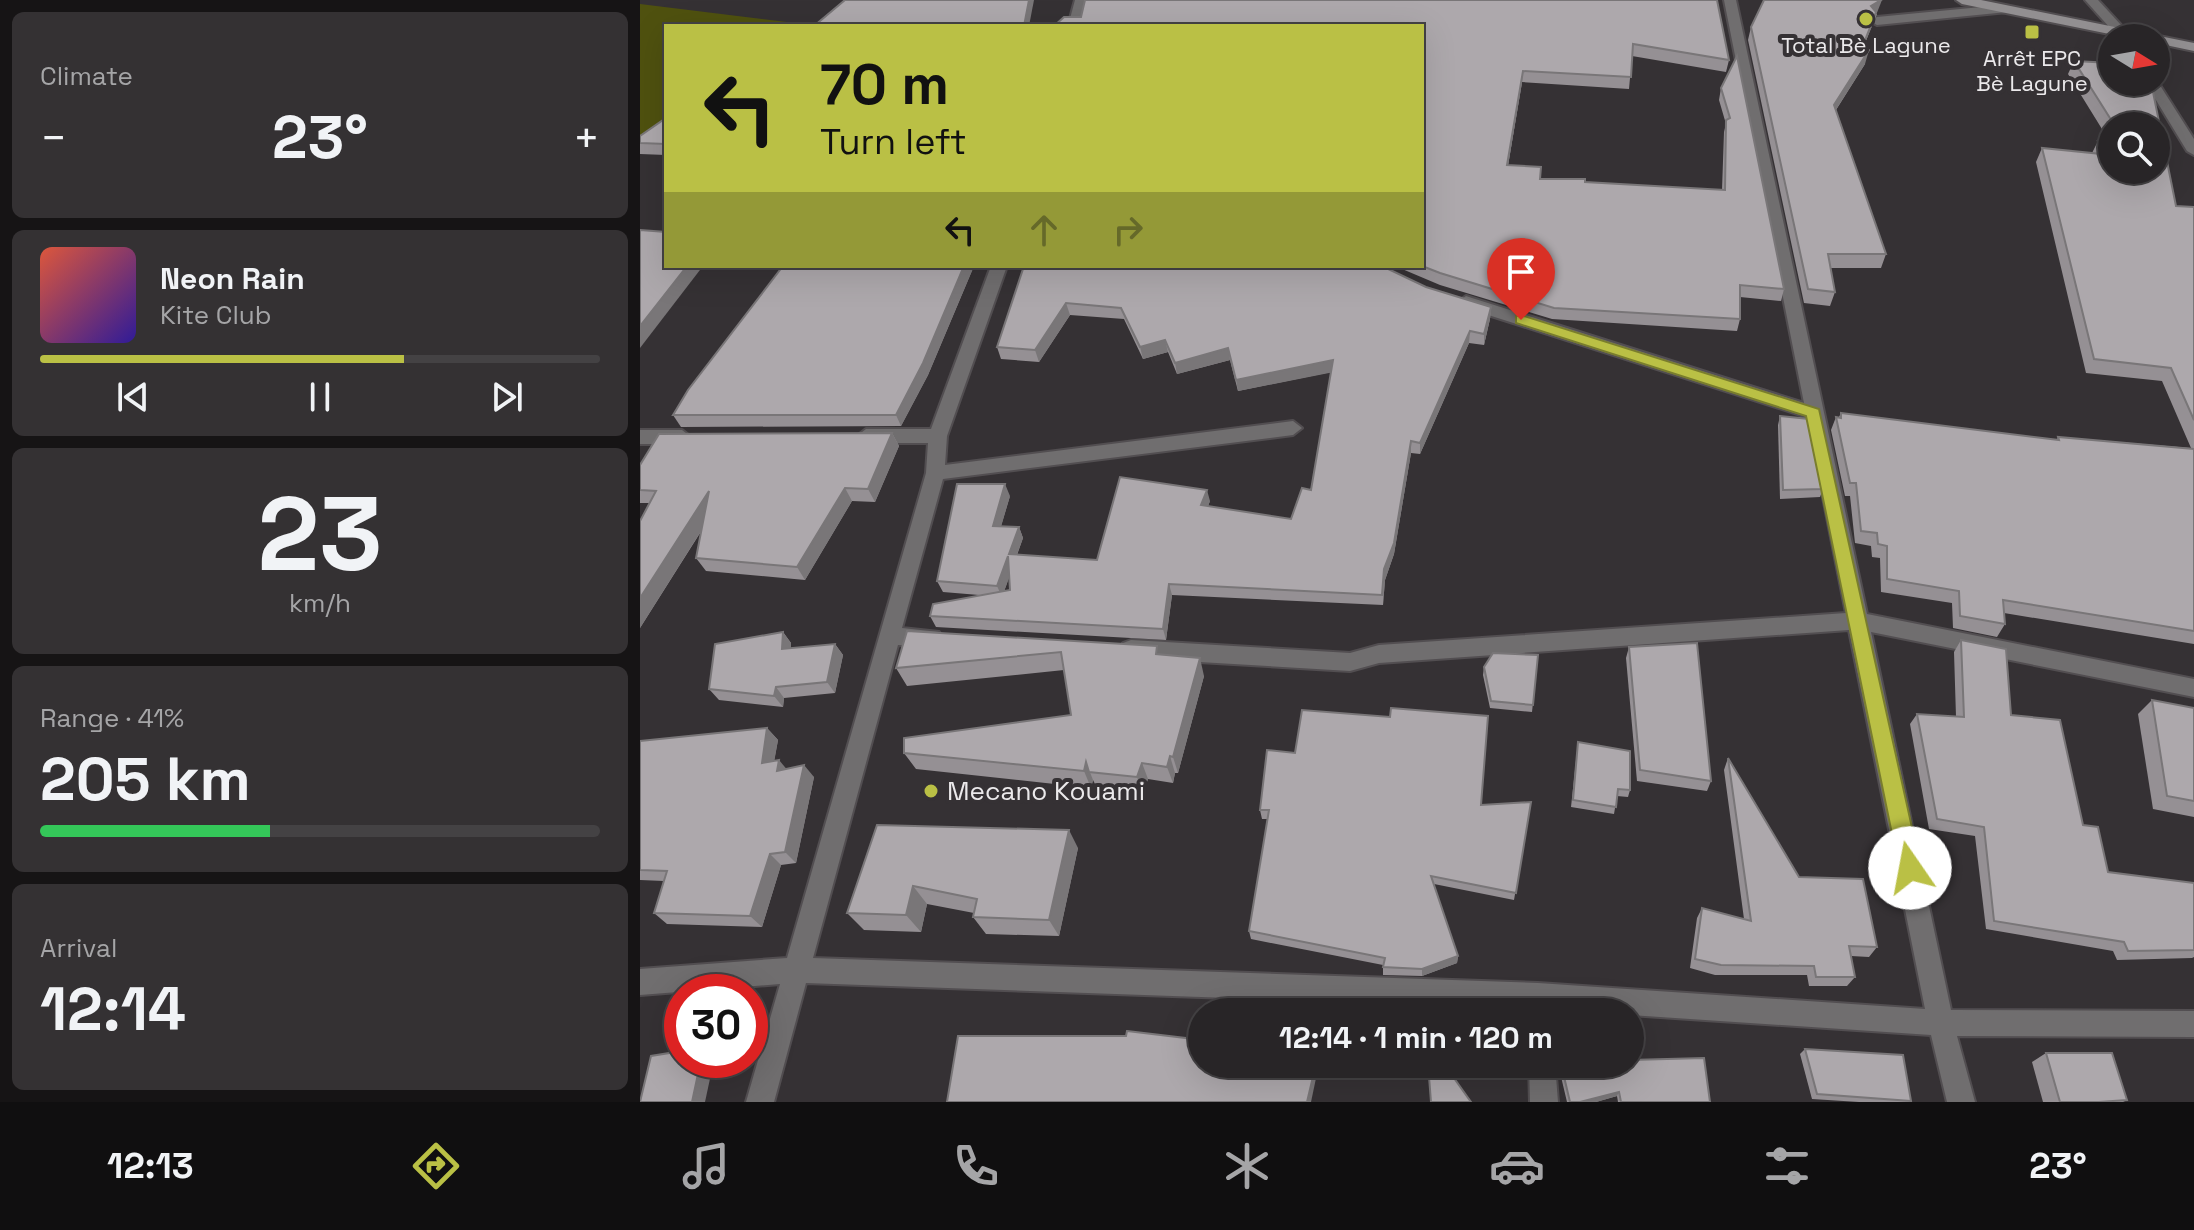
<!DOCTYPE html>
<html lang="en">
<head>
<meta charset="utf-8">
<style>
  body { margin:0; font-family:"Space Grotesk",sans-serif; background:#343133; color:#f1f3f6; height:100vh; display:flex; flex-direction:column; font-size:30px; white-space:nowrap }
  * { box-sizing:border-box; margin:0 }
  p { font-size:26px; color:#a5a5a7 }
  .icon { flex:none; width:44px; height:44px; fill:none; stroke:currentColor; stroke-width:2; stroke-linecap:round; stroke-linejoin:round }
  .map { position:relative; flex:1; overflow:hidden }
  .side { display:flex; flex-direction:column; gap:12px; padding:12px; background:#161415; width:640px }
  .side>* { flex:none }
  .top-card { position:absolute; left:24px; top:24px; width:760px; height:244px; border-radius:0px; box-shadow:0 8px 32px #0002,0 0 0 2px #444244; background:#bac045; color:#111; overflow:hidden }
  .needle { width:52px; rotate:101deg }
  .controls { position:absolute; left:1458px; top:24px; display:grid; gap:16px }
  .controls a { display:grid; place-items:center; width:72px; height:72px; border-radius:50%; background:#282527; box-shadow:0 8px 32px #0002,0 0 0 2px #444244; font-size:40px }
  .speed { position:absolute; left:24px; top:974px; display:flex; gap:16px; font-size:40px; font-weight:700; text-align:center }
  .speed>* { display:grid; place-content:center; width:104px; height:104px; border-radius:50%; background:#282527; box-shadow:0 8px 32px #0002,0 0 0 2px #444244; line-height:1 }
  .speed .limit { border:12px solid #d22; background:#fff; color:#111 }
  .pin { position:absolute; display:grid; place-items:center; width:68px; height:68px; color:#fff; margin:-82px -34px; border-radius:50% 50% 50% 0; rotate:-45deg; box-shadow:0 0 8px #0007 }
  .pin .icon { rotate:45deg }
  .me { position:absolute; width:88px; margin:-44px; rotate:348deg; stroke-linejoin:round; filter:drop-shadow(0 0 6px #0008) }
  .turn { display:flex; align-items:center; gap:28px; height:168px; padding:0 24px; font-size:36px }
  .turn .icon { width:104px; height:104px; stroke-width:2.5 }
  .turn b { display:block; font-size:56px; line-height:68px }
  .lanes { display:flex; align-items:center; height:76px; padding:0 24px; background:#0003; justify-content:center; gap:40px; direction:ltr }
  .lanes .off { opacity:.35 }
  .big { font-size:60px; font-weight:700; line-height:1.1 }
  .side .tile { flex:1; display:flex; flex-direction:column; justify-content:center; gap:12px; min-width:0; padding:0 28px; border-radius:12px; background:#343133 }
  .side .dial { align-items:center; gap:0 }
  .dial b { font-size:104px; line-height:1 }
  .song { display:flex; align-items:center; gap:24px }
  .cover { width:96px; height:96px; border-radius:12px; background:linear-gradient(135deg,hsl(10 70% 55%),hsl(250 70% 35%)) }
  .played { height:8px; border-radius:4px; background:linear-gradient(90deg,#bac045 65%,#444244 65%) }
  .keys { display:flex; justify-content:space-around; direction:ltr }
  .heat { display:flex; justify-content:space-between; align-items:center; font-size:44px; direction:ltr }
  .charge { height:12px; border-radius:6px; background:linear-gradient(90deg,#34c759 41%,#444244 0) }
  .trip { position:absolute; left:548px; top:998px; width:456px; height:80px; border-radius:40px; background:#282527; box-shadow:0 8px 32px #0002,0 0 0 2px #444244; font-weight:700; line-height:80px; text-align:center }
  .dock { display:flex; height:128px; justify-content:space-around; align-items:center; background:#100f10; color:#a5a5a7 }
  .dock .icon { width:56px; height:56px }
  .dock .selected { color:#bac045 }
  .dock b { font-size:36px; color:#f1f3f6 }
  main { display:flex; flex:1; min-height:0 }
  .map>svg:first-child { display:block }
</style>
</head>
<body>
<main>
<section class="side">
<div class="tile"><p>Climate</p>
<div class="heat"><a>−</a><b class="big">23°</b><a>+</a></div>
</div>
<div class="tile">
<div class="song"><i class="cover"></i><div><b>Neon Rain</b><p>Kite Club</p></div></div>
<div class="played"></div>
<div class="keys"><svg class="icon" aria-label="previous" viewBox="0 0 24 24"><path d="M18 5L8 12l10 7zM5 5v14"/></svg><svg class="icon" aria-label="pause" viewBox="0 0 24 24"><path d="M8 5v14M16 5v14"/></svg><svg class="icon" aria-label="next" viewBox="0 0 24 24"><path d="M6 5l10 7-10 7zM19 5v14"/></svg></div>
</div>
<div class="tile dial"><b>23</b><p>km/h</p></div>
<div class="tile"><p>Range · 41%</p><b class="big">205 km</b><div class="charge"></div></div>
<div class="tile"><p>Arrival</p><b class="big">12:14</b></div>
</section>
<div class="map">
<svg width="1554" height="1102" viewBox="0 0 1554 1102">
  <rect width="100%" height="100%" fill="#353134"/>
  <polygon fill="#4f510f" points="0,4 180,26 26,26 26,126 0,141"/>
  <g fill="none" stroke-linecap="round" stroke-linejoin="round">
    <g stroke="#524e51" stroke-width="4">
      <polygon id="service" points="1362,5 1367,6 1367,12 1237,25 1230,21 1237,17"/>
    </g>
    <g stroke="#524e51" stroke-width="4">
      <g id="minor">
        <polygon points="435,0 447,0 442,26 428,26"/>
        <polygon points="1084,0 1096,0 1227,614 1554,679 1554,697 1231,632 1311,1010 1554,1011 1554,1037 1317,1036 1335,1102 1307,1102 1291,1035 990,1015 990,1012 166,983 134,1102 106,1102 140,984 0,995 0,969 147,958 286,473 288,443 226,443 217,436 226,429 291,429 351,266 367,266 307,436 305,465 653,421 662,428 653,435 303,479 262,628 299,632 303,638 299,644 292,647 258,645 173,958 898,983 1285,1009 1209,630 739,663 710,671 491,658 483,655 480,649 483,643 491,640 710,653 739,645 1206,613 1167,417 820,306 818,302 826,296 832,298 1164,403"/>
        <polygon points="1445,0 1458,0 1493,38 1479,38"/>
        <polygon points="1516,79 1554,139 1554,155 1547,151 1505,82 1516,82"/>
        <polygon points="0,430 42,430 51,437 42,444 0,444"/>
        <polygon points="889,1064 915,1064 918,1102 890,1102"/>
      </g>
    </g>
    <g stroke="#524e51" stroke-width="4">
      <polygon id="secondary" points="1316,0 1341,0 1554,43 1554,51 1516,43 1516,38 1489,38 1322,4"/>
    </g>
    <use href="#service" fill="#706e6f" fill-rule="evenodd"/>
    <use href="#minor" fill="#706e6f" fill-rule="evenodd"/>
    <use href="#secondary" fill="#928f91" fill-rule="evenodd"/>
  </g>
  <g fill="#959094" fill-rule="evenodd">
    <polygon points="1077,0 1089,60 1086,72 992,56 989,89 882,82 868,166 900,179 1082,190 1084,132 1086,124 1079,100 1081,88 1144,289 1141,301 1100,297 1100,319 1097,331 912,319 800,285 755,266 782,266 782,26"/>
    <polygon points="1237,14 1223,48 1225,64 1196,110 1246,254 1241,268 1190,268 1195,292 1190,306 1164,303 1108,40 1111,27"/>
    <path d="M1434,61L1472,63V82H1511L1536,206L1554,207V644L1364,613L1365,624L1357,637L1313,628L1312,603L1241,592L1240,558L1232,557L1231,546L1215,543L1210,496H1205L1191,430L1196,417H1199L1201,413L1417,440L1418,437L1551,448L1522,381L1446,373L1396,162L1402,148L1452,153L1458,141L1470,142L1428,74ZM1472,126H1516V170H1472Z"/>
    <polygon points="26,118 26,155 0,154 0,136"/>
    <polygon points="143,266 334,266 288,375 261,426 41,427 33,415"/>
    <path d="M384,266L786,287L851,307L850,319L844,345L829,343L780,454L771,453L754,554L745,580L743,605L532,595L526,640L296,627L290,616L339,595L303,592L297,581L370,496L361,526L379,527L383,538L377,555L457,560L570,501L568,506L651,519L671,490L691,372L598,391L590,360L537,374L528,352L503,359L484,319L430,315L399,362L361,359L357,347ZM369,577L370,590L364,591L366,586Z"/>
    <polygon points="1140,416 1183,489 1180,497 1140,499 1138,425"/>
    <polygon points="252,433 259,446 235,502 212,501 165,580 66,571 56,558 62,530 0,628 10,503 0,503 0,465"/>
    <polygon points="267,631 520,655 564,676 538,773 535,773 533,783 508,779 503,793 457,788 453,780 451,788 276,769 264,753 431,715 424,670 267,686 256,668"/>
    <polygon points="143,632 151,643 151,648 195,644 203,655 195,693 144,698 143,707 79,700 69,689"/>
    <polygon points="1321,640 1443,825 1468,872 1554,883 1554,957 1552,958 1477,960 1473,951 1346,929 1335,836 1289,829 1270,724 1277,714 1316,717 1314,652"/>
    <polygon points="989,647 1071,781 1067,791 997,781 986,658"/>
    <polygon points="898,655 892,712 850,708 843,675 844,667"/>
    <polygon points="1512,700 1554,708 1554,817 1513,809 1498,714"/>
    <polygon points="127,728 138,740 134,761 146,769 174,777 156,863 141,865 122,927 27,924 14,913 24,881 0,880 0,741"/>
    <polygon points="938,742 990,790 988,797 977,796 974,814 931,807"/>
    <polygon points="1088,758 1159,877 1237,947 1229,957 1211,956 1215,977 1207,986 1169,986 1167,975 1075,975 1050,968 1057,918 1062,908 1104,919 1084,770"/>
    <polygon points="891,802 874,900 794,884 818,956 817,963 782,976 743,975 743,965 611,939 609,931 628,819 622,819 620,810 841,805"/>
    <polygon points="237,825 438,848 419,936 346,934 333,917 334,913 287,904 281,932 224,930 207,913"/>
    <polygon points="1165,1049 1271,1101 1269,1102 1219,1102 1172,1099 1160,1054"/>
    <polygon points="1406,1053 1487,1100 1483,1102 1403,1102 1392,1062"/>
    <polygon points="918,1064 990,1064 1070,1102 978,1102 977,1096 956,1102 927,1102"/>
  </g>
  <g fill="#797678">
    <polygon points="389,0 394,0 389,26 384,26"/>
    <polygon points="1241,0 1242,0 1218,61 1231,6"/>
    <polygon points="1229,50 1225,64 1190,119 1194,105"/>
    <polygon points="883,71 882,82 866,177 867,165"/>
    <polygon points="47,266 63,266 0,348 0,326"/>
    <polygon points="324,266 334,266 288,375 261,426 256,415"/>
    <polygon points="426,303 430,315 399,362 395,350"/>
    <polygon points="851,307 850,319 844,345 844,334"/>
    <polygon points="830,331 829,343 780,454 780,443"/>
    <polygon points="525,340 528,352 503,359 500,347"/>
    <polygon points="588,348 590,360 537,374 535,363"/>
    <polygon points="693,360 694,372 598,391 596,380"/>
    <polygon points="252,433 259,446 235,502 228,489"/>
    <polygon points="771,441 771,453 754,554 745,580 743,605 744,569"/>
    <polygon points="365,484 370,496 358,537 353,526"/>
    <polygon points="205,488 212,501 165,580 157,567"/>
    <polygon points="567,490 570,501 564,516 561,505"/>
    <polygon points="69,491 78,504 0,628 0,598"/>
    <polygon points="379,527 383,538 373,565 369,554"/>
    <polygon points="368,556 373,567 362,597 357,586"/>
    <polygon points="529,584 532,595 526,640 523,629"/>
    <polygon points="143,632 151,643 151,660 142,649"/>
    <polygon points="195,644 203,655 195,693 187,682"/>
    <polygon points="560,658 564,676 538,773 533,757"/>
    <polygon points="136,687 144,698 143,707 134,696"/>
    <polygon points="127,728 138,740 132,774 122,763"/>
    <polygon points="530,756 535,773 533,783 527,767"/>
    <polygon points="139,760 149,772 137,771"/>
    <polygon points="446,762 453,780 451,788 444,771"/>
    <polygon points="502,763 508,779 503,793 497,777"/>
    <polygon points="164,765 174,777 156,863 145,852"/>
    <polygon points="429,830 438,848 419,936 409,920"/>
    <polygon points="130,854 141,865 122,927 110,916"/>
    <polygon points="273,886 287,904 281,932 266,915"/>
    <polygon points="818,956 817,963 782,976 782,969"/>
    <polygon points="61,1060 74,1060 65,1102 52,1102"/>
    <polygon points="676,1064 679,1064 671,1102 667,1102"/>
    <polygon points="979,1092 977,1096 956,1102 940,1102"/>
  </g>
  <g fill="#ada8ac" stroke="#797678" stroke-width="2">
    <polygon points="205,0 389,0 384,26 174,26"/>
    <polygon points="445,0 1077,0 1089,60 993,44 991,77 883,71 867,165 901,167 900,179 945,179 945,182 1085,190 1086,120 1090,118 1081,88 1097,56 1144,289 1100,285 1100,319 914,308 800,273 782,266 782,26 414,26 424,17 441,17"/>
    <polygon points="1124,0 1241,0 1231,6 1236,12 1222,48 1229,50 1194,105 1246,254 1188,254 1195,292 1168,289 1111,27"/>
    <polygon points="1434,61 1472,63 1472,82 1511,82 1536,206 1554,207 1554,420 1531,368 1454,359 1402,148 1462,154 1458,141 1472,142 1472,170 1516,170 1516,126 1475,126"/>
    <polygon points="26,118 26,144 0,143 0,136"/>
    <polygon points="0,230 26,232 26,266 47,266 0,326"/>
    <polygon points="143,266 324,266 283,363 256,415 33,415 48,390"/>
    <polygon points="384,266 742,266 786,287 851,307 844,334 830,331 780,443 771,441 754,543 744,569 742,595 529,584 523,629 290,616 293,604 370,590 368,556 357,586 297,581 317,484 365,484 353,526 379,527 369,554 457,560 480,477 567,490 561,505 651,519 662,488 671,490 693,360 596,380 588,348 535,363 525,340 500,347 481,308 426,303 395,350 357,347"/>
    <polygon points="1201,413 1419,440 1418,437 1554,449 1554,631 1363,600 1365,624 1320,616 1319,591 1247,579 1247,546 1238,544 1237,533 1221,531 1216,483 1210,483 1196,417 1201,418"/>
    <polygon points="1140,416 1169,419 1183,489 1143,490"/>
    <polygon points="252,433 228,489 205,488 157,567 56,558 69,491 0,598 0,521 16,491 0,490 0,465 19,434"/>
    <polygon points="267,631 517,646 516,654 560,658 533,757 530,756 527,767 502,763 497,777 449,772 446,762 444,771 264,753 264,738 431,715 421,652 256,668"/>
    <polygon points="143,632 142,649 195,644 187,682 136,687 134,696 69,689 75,644"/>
    <polygon points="1321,640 1366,649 1371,715 1420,720 1443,825 1458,827 1468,872 1554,883 1554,950 1488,951 1484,942 1354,921 1344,827 1297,819 1277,714 1324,717"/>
    <polygon points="1057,643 1071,781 1000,770 989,647"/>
    <polygon points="853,653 898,655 893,705 851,701 844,667"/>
    <polygon points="1512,700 1554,708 1554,801 1527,796"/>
    <polygon points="751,708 848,716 841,805 891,802 876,893 791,876 818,956 782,969 743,967 745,958 609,931 629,810 620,810 627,750 655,753 662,710 750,717"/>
    <polygon points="127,728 122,763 139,760 137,771 164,765 145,852 130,854 110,916 14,913 27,871 0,870 0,741"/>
    <polygon points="938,742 990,751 990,790 978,789 976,807 933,800"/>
    <polygon points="1088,758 1159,877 1223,879 1237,947 1209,946 1215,977 1176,977 1174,966 1081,965 1055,959 1062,908 1111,921"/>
    <polygon points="237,825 429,830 409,920 333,917 337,899 273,886 266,915 207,913"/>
    <polygon points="487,1031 562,1040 562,1064 570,1064 573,1073 575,1064 676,1064 667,1102 307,1102 318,1036 486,1036"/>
    <polygon points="1165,1049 1263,1055 1271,1101 1177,1094"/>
    <polygon points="42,1051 42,1060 61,1060 52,1102 0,1102 11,1056"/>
    <polygon points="1406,1053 1472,1053 1487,1100 1459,1102 1420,1102"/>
    <polygon points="1064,1058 1070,1102 981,1102 979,1092 940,1102 930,1102 921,1064 990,1064 990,1060"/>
    <polygon points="788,1064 804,1064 831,1102 791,1102"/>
  </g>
  <polygon fill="#bac045" stroke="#797d2d" stroke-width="2" points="881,315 1179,409 1281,868 1277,876 1270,879 1262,876 1259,868 1166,416 876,323 876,316"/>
  <g fill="#bac045" stroke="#353134" stroke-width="3">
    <circle cx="1226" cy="19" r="8"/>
    <rect x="1384" y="24" width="16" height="16" rx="4"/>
    <circle cx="291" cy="791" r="8"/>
  </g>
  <g text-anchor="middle" stroke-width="8" stroke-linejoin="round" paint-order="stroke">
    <g font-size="22" fill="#ebe9eb" stroke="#353134">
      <text x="1226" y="53">Total Bè Lagune</text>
      <text x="1392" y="66">Arrêt EPC<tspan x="1392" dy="25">Bè Lagune</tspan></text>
    </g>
    <g font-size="26" fill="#ebe9eb" stroke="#353134" text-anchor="start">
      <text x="307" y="800">Mecano Kouami</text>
    </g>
  </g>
</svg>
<div class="controls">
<a><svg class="needle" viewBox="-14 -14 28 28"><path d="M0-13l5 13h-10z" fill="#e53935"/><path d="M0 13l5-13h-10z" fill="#a5a5a7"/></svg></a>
<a><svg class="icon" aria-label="search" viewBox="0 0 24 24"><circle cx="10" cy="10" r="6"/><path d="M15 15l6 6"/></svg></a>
</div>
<div class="speed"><div class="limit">30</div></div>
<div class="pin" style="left:881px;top:320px;background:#d93025"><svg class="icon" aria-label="arrive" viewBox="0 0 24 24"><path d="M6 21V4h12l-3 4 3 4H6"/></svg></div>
<svg class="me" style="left:1270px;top:868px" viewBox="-20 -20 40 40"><circle r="19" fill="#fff"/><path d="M0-13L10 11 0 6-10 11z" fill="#bac045"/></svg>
<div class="trip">12:14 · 1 min · 120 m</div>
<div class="top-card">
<div class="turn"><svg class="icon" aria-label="left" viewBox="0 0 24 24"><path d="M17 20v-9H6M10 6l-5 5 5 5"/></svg><div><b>70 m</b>Turn left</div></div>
<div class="lanes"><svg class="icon" aria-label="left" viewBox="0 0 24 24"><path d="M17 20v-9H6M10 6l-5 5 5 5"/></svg><svg class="icon off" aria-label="ahead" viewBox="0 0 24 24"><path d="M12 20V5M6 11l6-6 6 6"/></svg><svg class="icon off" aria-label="right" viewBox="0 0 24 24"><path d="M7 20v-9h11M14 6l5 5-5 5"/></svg></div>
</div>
</div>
</main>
<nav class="dock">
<b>12:13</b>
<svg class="icon selected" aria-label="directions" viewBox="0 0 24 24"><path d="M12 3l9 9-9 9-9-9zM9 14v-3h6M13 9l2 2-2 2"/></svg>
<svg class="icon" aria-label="music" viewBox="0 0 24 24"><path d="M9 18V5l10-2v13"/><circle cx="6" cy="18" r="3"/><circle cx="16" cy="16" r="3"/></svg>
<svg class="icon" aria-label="phone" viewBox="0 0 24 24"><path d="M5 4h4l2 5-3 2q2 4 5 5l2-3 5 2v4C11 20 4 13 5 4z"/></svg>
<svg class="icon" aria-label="climate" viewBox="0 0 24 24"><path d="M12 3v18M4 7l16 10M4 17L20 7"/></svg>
<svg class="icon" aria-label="car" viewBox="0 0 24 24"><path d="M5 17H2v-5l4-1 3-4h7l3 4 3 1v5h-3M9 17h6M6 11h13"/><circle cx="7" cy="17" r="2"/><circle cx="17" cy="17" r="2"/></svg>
<svg class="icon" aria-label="filters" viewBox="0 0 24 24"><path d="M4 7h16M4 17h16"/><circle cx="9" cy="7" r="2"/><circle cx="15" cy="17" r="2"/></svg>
<b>23°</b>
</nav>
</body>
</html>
